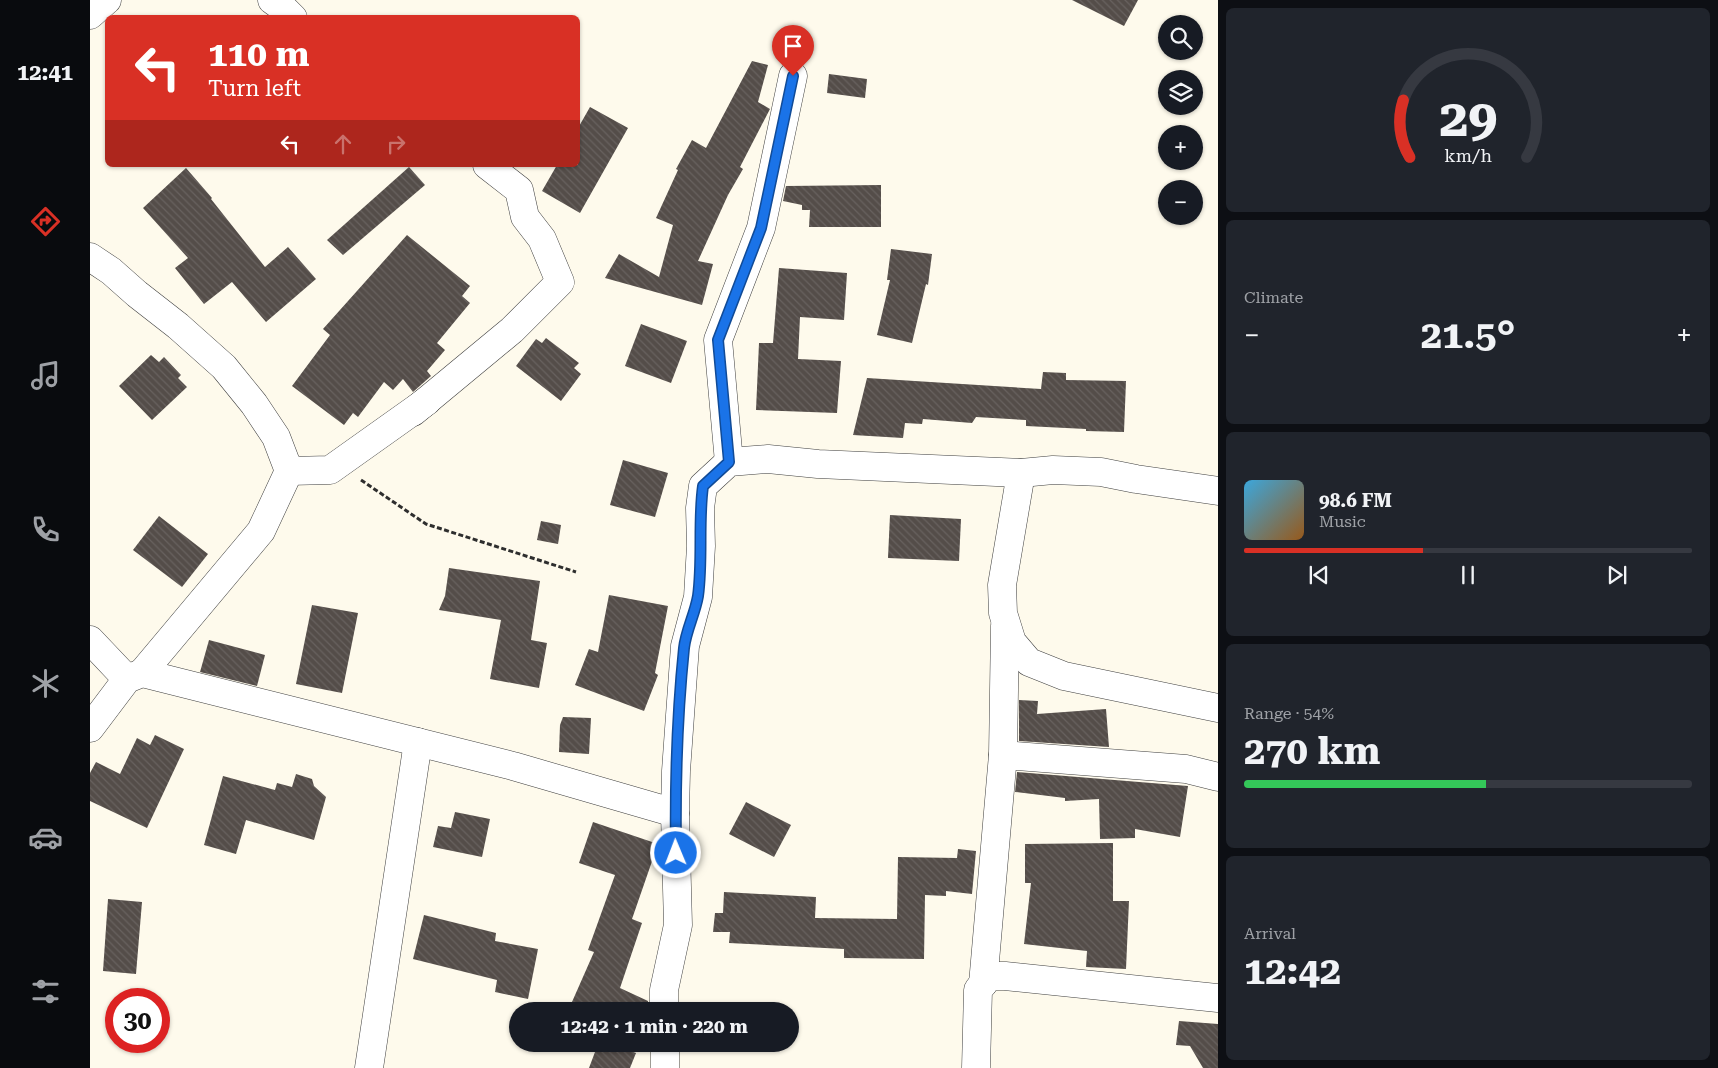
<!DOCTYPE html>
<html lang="en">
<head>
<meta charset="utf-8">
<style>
  body { margin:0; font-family:"Roboto Serif",serif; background:#20242c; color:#f1f3f6; height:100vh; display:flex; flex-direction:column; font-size:19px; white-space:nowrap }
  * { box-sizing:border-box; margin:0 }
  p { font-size:16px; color:#9ea1a6 }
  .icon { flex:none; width:28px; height:28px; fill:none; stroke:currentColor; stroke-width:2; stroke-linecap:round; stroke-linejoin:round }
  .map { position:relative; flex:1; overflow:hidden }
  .sheet { display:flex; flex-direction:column; gap:8px; padding:8px; background:#0d0f14; width:500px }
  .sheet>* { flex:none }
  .banner { position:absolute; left:15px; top:15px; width:475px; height:152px; border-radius:8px; box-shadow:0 1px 4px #0004; background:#d93025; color:#fff; overflow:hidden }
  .controls { position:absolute; left:1068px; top:15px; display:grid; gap:10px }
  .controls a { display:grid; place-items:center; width:45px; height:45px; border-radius:50%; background:#171b24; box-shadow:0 1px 4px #0004; font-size:25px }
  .speed { position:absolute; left:15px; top:988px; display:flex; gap:10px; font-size:25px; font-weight:700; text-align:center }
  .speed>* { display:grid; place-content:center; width:65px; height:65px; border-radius:50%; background:#171b24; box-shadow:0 1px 4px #0004; line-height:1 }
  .speed .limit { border:8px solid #d22; background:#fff; color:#111 }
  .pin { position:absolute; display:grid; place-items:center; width:42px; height:42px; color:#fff; margin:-51px -21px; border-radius:50% 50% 50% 0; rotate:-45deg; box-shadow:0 0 5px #0007 }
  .pin .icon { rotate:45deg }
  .me { position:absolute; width:55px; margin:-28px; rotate:359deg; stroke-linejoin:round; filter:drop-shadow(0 0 4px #0008) }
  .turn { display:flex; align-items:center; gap:18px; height:105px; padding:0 20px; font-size:22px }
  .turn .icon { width:65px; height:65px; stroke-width:2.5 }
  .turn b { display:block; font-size:35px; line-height:42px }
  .lanes { display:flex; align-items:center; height:48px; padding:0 20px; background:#0003; justify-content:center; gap:25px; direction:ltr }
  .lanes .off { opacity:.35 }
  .big { font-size:38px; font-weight:700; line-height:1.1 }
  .sheet .widget { flex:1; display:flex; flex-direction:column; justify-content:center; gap:8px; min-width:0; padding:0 18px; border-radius:8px; background:#20242c }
  .sheet .dial { align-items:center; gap:0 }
  .dial svg { height:130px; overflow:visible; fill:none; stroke:#363941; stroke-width:7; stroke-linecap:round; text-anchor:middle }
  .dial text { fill:#f1f3f6; stroke:none }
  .song { display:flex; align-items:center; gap:15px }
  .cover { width:60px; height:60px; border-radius:8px; background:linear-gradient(135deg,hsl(200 70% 55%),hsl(30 70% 35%)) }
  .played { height:5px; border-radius:2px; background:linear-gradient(90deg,#d93025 40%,#363941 40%) }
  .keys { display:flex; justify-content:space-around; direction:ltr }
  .heat { display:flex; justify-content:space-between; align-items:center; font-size:28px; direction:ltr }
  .charge { height:8px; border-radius:4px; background:linear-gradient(90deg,#34c759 54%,#363941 0) }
  .trip { position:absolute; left:419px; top:1002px; width:290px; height:50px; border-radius:25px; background:#171b24; box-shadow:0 1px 4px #0004; font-weight:700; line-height:50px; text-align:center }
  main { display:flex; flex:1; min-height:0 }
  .tab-bar { display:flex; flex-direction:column; width:90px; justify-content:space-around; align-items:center; background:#090b0e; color:#9ea1a6 }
  .tab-bar .icon { width:35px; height:35px }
  .tab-bar .current { color:#d93025 }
  .tab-bar b { font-size:22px; color:#f1f3f6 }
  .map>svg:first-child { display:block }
</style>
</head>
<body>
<main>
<nav class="tab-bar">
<b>12:41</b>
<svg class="icon current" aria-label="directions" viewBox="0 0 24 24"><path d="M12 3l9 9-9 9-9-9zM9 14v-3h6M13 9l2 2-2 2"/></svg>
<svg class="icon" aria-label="music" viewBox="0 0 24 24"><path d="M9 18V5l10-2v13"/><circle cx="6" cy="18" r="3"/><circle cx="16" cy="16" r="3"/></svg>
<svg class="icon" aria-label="phone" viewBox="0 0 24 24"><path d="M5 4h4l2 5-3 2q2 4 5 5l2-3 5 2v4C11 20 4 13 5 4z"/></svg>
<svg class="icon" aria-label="climate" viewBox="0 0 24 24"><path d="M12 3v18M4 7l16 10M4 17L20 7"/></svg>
<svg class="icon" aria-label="car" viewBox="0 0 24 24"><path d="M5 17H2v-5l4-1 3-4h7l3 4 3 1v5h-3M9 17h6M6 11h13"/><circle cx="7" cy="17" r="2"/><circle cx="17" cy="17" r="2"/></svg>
<svg class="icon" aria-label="filters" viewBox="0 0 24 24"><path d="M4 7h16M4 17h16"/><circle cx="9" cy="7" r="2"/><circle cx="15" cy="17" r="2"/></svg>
</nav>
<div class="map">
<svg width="1128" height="1068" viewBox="0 0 1128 1068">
  <defs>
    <pattern id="building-back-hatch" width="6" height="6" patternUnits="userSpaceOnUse" patternTransform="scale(1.25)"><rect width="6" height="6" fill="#544d49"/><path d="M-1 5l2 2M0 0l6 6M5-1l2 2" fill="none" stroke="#68625f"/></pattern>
  </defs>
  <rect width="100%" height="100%" fill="#fefaec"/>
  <g fill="url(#building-back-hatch)">
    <polygon points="982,0 1048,0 1034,26"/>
    <polygon points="662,61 678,65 668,102 680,109 650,167 653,169 638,195 608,261 623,264 612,305 515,278 529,254 569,277 583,225 566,218 588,170 586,169 602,140 616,148"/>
    <polygon points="739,74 777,79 775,98 737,93"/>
    <polygon points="500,107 538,128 490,213 452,191 467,165 488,165 488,128"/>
    <polygon points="319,167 335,185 253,255 237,240"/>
    <polygon points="96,168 122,198 121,199 175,267 198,247 226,279 176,322 142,282 114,304 85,268 98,258 53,208"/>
    <polygon points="791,185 791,227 719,227 720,210 712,210 712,205 693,201 696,186"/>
    <polygon points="317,235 380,286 372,296 380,303 347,343 355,350 337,371 341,376 323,392 313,379 303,390 294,382 268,417 263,413 254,425 202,386 240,335 233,329"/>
    <polygon points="801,249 842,254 838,285 836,284 822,343 787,335 800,280 797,280"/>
    <polygon points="689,268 757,273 754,320 710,317 708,359 751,361 747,413 666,410 669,343 683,343"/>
    <polygon points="551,324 597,341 581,383 535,366"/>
    <polygon points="456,338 489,363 484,368 491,374 471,401 426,366 446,339 452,343"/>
    <polygon points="61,355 69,362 74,357 91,375 88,378 97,387 62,420 29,386"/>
    <polygon points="953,372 976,373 976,380 1036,381 1034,432 996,431 996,429 936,426 936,420 886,417 882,423 833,419 832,424 815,423 813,438 763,435 777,378 951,389"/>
    <polygon points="533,460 578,473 565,517 520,505"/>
    <polygon points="800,515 871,519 869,561 798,558"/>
    <polygon points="69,516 118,554 92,587 43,550"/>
    <polygon points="451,521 471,525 468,544 447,540"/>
    <polygon points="359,568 450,581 441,640 457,643 449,688 400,679 411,620 349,610 355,596"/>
    <polygon points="519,595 578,606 565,673 568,675 554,711 485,685 499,649 508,652"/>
    <polygon points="222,605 268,613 252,693 206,684"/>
    <polygon points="119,640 175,655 167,686 110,672"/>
    <polygon points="929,700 948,701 947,714 1016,709 1019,747 929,741"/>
    <polygon points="473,717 501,718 499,754 469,752 470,725"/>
    <polygon points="65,735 94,749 57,828 0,801 0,773 6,762 30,774 47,738 60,745"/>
    <polygon points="927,772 1098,786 1090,837 1045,829 1045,838 1010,839 1009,799 975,801 975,798 925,792"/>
    <polygon points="206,774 222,779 224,786 236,797 224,840 156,820 146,854 114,845 133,776 185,790 187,783 202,787"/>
    <polygon points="656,802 701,825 684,857 639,834"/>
    <polygon points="365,812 400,819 392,857 343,847 348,826 361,828"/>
    <polygon points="503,822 568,844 542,919 552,923 530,988 558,1001 558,1011 478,1011 504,952 498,950 525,875 489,863"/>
    <polygon points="1023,843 1023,901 1039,901 1036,969 996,967 997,951 934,944 941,883 935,883 935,844"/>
    <polygon points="868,849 886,851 882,894 856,891 856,896 835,895 834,959 754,958 754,949 639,943 640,932 623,932 625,913 633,913 634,892 726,897 725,918 807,919 808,857 867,858"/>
    <polygon points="18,899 52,902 46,974 13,971"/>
    <polygon points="334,915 406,933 405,941 448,949 438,999 405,992 407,980 323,959"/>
    <polygon points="1089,1021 1128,1024 1128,1068 1113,1068 1100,1046 1086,1045"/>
    <polygon points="508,1044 520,1044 546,1053 540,1068 499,1068"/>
  </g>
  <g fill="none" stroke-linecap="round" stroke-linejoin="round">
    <g stroke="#3f3f3f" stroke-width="29">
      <g id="minor">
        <polyline points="182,0 193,8 203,18"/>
        <polyline points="0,15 17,0"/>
        <polyline points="0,257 21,271 47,294 88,326 134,367 164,404 186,437 199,471 240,470 337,401"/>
        <polyline points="323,412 422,330 470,282 452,239 435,217 429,190 397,165"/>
        <polyline points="639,462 628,340 671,228 703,76"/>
        <polyline points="931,473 912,585 913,613 922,642 939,662 974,676 1128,708"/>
        <polyline points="0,640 37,679"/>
        <polyline points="52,673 171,531 199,471"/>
        <polyline points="0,728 37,679 52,673 423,766 585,813"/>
        <polyline points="913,755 1096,769 1128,777"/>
        <polyline points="893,984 913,755 915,626"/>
        <polyline points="574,1011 574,990 588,925 585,813 586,771 595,646 608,597 611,546 610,508 613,486 639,462 678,459 728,464 931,473 963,470 1011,472 1046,479 1128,491"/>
        <polyline points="279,1068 328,742"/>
        <polyline points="575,1068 575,1044"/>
        <polyline points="886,1068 888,990 899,976 915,976 1128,998"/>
      </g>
    </g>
    <polyline stroke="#2e2e2e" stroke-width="3" stroke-dasharray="5 2.5" stroke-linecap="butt" points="271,480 336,524 486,572"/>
    <use href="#minor" stroke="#fff" stroke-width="28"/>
  </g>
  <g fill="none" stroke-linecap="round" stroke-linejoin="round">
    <g stroke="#114b97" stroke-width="12">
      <path id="route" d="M586,853C585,785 587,716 594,648C596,630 605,614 608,596C613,559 608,522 613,486L639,462L628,340L671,228L703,76"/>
    </g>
    <use href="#route" stroke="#1a73e8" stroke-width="9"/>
  </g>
</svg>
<div class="controls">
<a><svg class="icon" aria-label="search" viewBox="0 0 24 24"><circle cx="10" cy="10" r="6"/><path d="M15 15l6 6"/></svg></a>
<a><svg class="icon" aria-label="layers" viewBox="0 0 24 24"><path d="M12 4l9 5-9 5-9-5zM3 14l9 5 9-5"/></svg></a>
<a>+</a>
<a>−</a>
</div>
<div class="speed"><div class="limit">30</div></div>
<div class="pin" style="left:703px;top:76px;background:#d93025"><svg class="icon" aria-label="arrive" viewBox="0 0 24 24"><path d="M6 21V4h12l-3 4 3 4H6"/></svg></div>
<svg class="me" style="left:586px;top:853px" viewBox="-20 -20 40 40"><circle r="17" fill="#1a73e8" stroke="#fff" stroke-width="3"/><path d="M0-11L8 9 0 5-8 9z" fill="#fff"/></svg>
<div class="trip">12:42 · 1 min · 220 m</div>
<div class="banner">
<div class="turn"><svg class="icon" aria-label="left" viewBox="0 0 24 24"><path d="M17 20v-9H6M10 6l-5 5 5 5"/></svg><div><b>110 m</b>Turn left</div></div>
<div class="lanes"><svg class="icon" aria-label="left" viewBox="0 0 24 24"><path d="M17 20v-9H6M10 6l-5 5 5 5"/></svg><svg class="icon off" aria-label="ahead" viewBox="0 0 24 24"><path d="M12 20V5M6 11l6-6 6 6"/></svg><svg class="icon off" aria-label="right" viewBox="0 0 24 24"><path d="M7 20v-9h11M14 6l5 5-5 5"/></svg></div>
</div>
</div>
<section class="sheet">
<div class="widget dial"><svg viewBox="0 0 100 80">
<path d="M14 69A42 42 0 1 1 86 69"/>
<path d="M14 69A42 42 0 0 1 10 34" stroke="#d93025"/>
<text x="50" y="56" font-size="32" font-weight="700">29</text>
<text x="50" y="72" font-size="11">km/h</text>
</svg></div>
<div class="widget"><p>Climate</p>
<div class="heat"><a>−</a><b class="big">21.5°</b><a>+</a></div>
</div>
<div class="widget">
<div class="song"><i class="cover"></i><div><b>98.6 FM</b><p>Music</p></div></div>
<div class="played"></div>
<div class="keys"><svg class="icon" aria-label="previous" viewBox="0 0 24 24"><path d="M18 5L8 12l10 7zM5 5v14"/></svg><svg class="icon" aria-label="pause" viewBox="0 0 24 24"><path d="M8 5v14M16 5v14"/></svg><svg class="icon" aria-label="next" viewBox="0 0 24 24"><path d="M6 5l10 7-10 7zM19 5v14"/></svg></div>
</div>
<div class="widget"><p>Range · 54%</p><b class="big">270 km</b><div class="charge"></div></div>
<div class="widget"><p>Arrival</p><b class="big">12:42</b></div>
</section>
</main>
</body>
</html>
